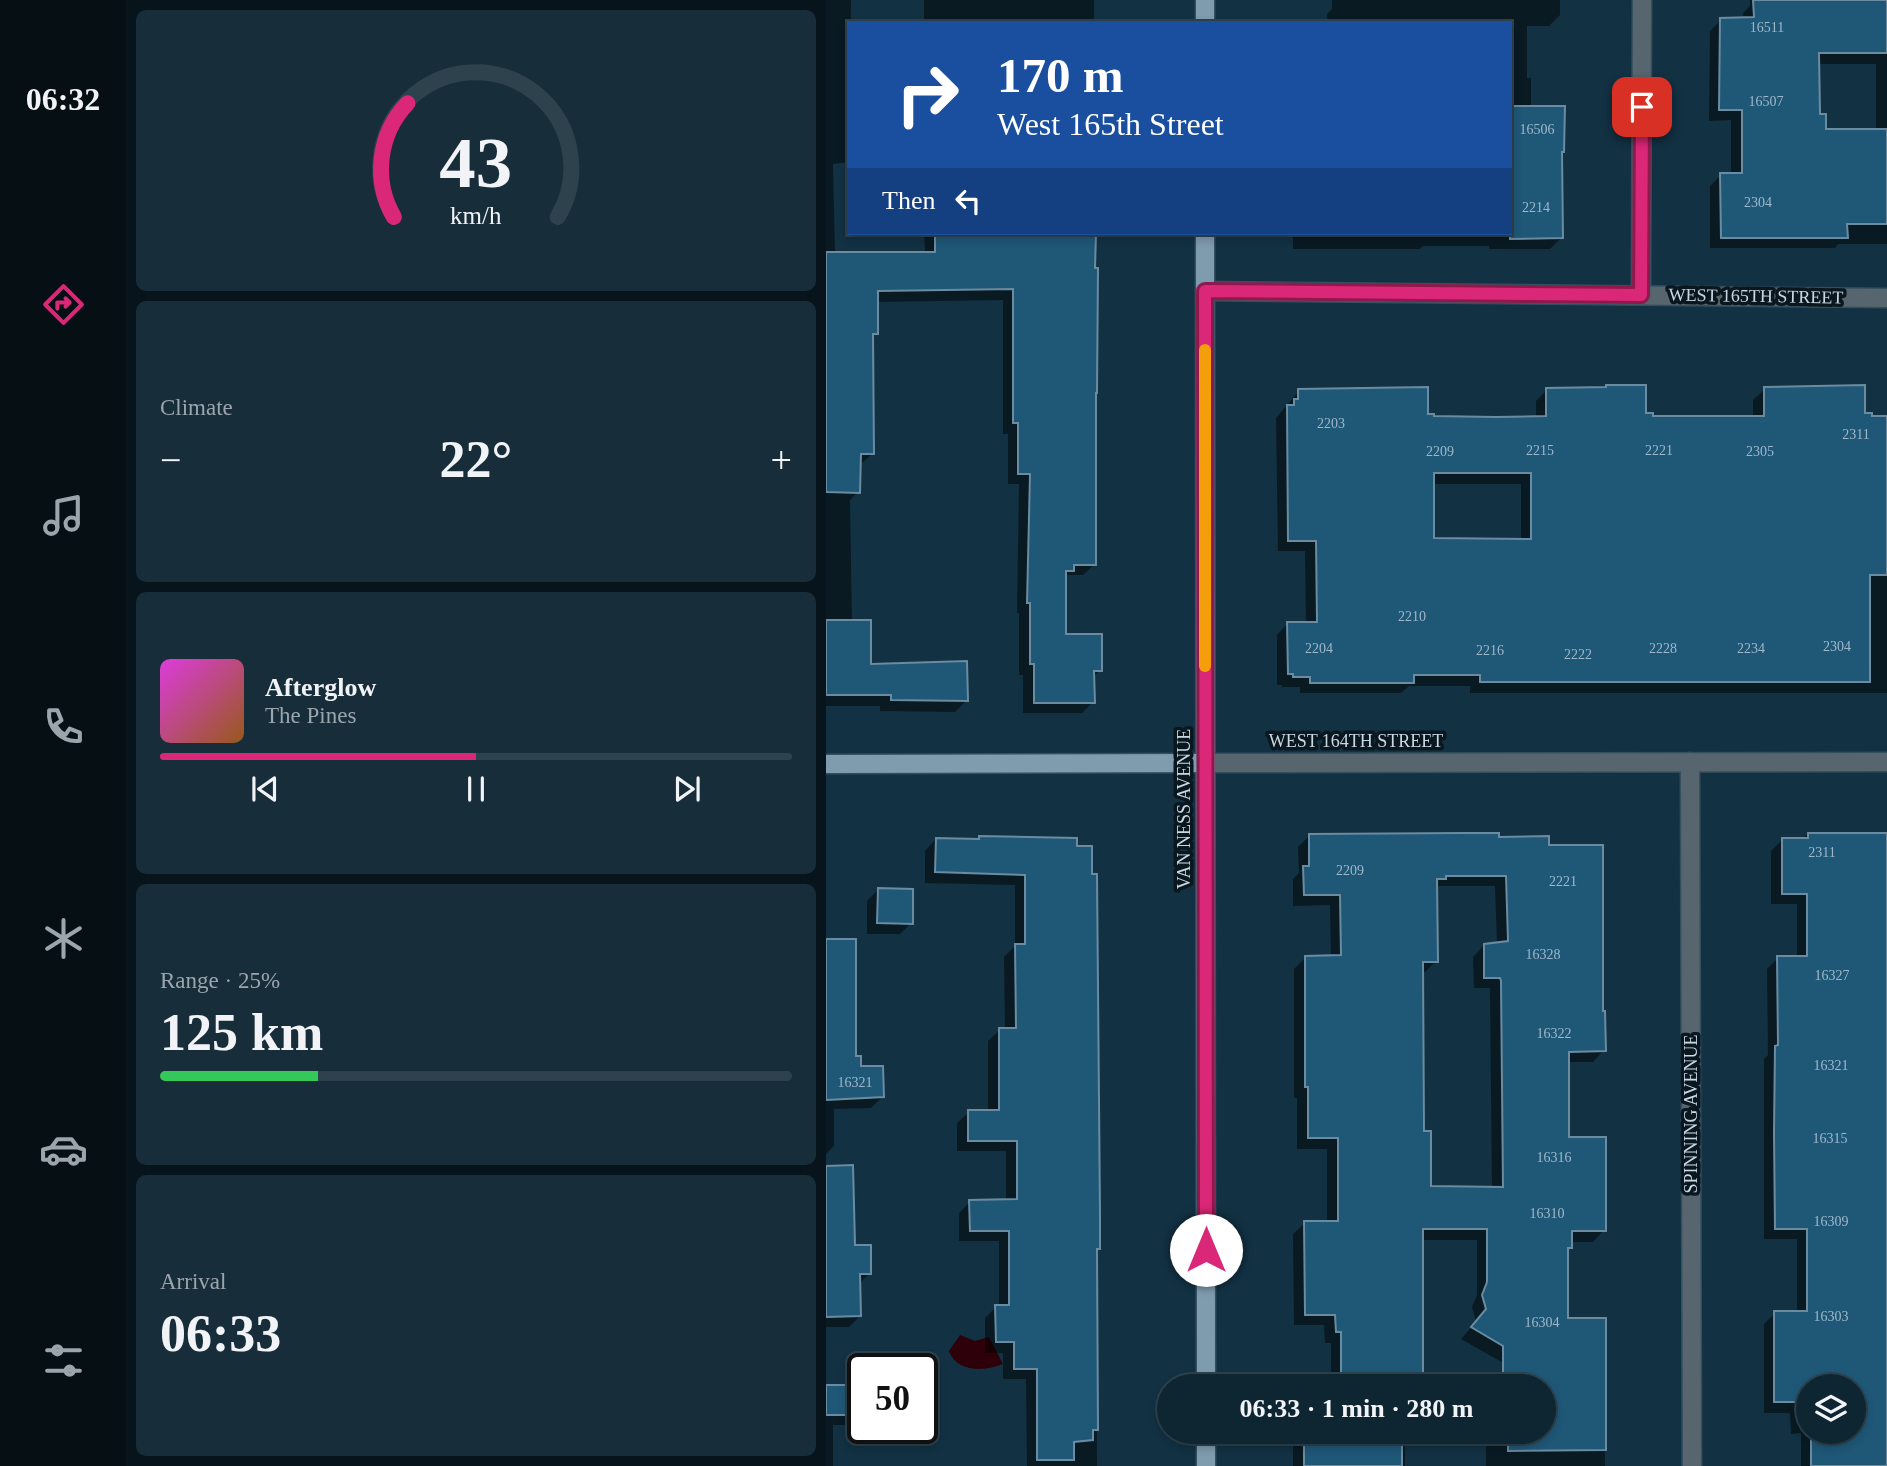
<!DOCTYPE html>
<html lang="en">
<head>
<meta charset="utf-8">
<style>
  body { margin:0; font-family:"Times New Roman",serif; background:#172d3a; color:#f1f3f6; height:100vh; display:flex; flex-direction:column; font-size:26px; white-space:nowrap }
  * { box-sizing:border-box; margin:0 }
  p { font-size:23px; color:#9ba5ac }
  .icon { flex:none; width:38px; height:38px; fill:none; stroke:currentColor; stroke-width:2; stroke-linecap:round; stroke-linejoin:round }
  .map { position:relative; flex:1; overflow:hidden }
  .drawer { display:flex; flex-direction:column; gap:10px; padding:10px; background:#08141c; width:700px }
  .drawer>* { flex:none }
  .guide { position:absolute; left:21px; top:21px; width:665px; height:214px; border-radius:0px; box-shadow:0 4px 10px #0003,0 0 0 2px #2e424d; background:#1a4fa0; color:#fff; overflow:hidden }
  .fabs { position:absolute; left:970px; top:1374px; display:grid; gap:14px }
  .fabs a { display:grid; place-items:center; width:70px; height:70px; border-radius:50%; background:#0e2532; box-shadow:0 4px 10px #0003,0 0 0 2px #2e424d; font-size:35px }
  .speed { position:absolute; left:21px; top:1353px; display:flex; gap:14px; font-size:35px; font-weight:700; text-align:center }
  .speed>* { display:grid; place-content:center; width:91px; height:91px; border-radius:50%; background:#0e2532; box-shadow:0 4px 10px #0003,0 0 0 2px #2e424d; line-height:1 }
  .speed .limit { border:4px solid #111; border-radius:10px; background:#fff; color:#111 }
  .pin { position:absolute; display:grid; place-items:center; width:60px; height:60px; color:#fff; margin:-30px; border-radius:14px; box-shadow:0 4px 10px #0006 }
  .me { position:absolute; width:77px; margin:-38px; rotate:0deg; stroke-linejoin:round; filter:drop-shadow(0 0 5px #0008) }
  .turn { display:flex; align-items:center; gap:24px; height:147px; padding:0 35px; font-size:32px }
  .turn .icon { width:91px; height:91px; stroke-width:2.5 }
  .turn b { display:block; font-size:49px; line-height:60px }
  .then { display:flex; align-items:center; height:66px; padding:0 35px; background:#0003; gap:14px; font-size:26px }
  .big { font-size:52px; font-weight:600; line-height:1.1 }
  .drawer .tile { flex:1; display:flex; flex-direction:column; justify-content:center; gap:10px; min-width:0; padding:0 24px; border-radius:10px; background:#172d3a }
  .drawer .dial { align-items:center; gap:0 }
  .dial svg { height:182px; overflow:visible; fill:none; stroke:#2e424d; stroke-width:7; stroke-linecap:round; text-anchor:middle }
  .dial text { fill:#f1f3f6; stroke:none }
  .song { display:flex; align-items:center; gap:21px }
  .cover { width:84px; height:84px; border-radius:10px; background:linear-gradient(135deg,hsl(300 70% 55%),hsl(30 70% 35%)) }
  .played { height:7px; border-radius:4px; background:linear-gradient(90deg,#db2777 50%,#2e424d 50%) }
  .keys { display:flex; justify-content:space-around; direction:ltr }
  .heat { display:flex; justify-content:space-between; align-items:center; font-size:38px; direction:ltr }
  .charge { height:10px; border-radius:5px; background:linear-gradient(90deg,#34c759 25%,#2e424d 0) }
  .trip { position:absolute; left:331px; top:1374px; width:399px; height:70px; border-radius:35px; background:#0e2532; box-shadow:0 4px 10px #0003,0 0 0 2px #2e424d; font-weight:600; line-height:70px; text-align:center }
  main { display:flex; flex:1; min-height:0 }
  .tabs { display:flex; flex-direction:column; width:126px; justify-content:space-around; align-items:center; background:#060f14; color:#9ba5ac }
  .tabs .icon { width:49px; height:49px }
  .tabs .active { color:#db2777 }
  .tabs b { font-size:32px; color:#f1f3f6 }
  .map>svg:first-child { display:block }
</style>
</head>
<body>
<main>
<nav class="tabs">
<b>06:32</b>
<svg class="icon active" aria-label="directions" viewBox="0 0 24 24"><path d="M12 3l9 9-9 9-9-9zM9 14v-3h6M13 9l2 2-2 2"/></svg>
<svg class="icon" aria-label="music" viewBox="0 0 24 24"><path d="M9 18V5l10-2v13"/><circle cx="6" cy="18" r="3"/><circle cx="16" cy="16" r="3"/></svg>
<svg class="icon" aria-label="phone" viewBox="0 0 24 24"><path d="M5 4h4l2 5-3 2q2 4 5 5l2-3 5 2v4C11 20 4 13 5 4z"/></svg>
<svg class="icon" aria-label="climate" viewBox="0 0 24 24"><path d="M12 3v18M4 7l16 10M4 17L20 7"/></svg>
<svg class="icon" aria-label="car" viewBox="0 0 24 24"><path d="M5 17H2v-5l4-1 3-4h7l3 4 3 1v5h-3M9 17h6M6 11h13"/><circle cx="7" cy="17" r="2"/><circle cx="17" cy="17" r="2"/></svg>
<svg class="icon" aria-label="filters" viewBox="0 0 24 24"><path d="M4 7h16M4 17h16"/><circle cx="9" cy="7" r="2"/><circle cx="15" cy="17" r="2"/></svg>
</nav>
<section class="drawer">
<div class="tile dial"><svg viewBox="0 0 100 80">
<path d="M14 69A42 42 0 1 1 86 69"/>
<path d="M14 69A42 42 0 0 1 20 19" stroke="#db2777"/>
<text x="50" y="56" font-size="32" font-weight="700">43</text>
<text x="50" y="72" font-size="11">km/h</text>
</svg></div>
<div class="tile"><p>Climate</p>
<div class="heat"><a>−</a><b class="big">22°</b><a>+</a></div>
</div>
<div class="tile">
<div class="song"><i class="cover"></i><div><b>Afterglow</b><p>The Pines</p></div></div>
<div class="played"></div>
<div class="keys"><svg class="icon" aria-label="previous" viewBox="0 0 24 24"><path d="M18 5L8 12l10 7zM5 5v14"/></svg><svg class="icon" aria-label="pause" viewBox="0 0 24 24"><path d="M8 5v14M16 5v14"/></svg><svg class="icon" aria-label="next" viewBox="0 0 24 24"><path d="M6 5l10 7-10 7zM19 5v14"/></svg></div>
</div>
<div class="tile"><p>Range · 25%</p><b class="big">125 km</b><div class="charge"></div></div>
<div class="tile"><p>Arrival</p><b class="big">06:33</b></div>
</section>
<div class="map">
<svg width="1061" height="1466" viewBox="0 0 1061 1466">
  <rect width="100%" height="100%" fill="#123143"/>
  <path fill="#2e0009" d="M134,1335L149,1341L163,1337L177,1364C159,1372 130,1372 123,1351Z"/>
  <g fill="#0007" fill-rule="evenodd">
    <polygon points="0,0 25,0 23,162 7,164 9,253 99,253 98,233 268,233 269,564 257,575 241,575 238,578 238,635 274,670 267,677 267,702 256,713 197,713 197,675 193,675 193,613 191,613 193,484 182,484 182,434 177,434 177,300 50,302 50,333 45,337 47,453 35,464 33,464 32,492 24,500 26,622 43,666 140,701 129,712 54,711 54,706 0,706"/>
    <rect x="98" y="0" width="170" height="23"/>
    <polygon points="506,0 734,0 734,15 723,26 701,26 701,78 705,78 705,108 734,153 735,238 724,249 663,249 663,246 597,246 593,249 467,249 467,233 684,233 684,23 473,23 477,20 501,20 501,14 506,9"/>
    <path d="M924,0H1061V244H1012L1009,248H884V186L895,175H905V120L883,121L884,31L895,20L917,19V13L924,6ZM991,64H1050V131H998L993,116Z"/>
    <path d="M939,389L1037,414L1044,418H1061V693H644V686H583L575,693H474V687H456V685H451V635L462,623H480L479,551H452L450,418L473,391L606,418H710V401L721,390L825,418H927V400ZM606,484H695V541L606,540Z"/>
    <path d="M982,834L1061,1466H975V1433L965,1434L964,1413H938V1324L949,1313H971V1239H938V1059L942,1055L941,969L952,958H971V904H945V851L957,839H977ZM982,1386H1027V1432H982Z"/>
    <path d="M483,836L671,839L721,846L775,1013L778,1050L767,1062H741V1139L778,1230L767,1242H744V1247L740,1251V1320H778L779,1466H660V1432H718V1391H722L718,1386L635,1339L650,1322L646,1307L651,1295V1240H595V1386H505V1343H499L498,1325H468L467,1234L479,1223L501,1222V1149H471V1098H468V969L479,958L505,957L504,905L467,906V879L473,873L472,847ZM610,886H669L671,944L658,945L647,957L648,988H664V993L666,1189L604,1188L596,1133L595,972H599L610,961Z"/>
    <polygon points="154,838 250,839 270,1250 271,1466 201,1466 200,1379 177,1379 177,1353 159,1353 159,1318 170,1307 173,1307 173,1241 133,1241 133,1213 144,1202 180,1201 180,1151 131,1151 131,1123 143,1112 162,1112 162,1041 174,1030 179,1030 178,957 189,946 189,885 99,883 99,851 110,839 152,840"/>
    <polygon points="52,890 85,923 74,934 41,934 41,901"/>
    <polygon points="0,941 28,1058 56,1097 45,1108 8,1109 8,1146 0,1154"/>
    <polygon points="0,1213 27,1247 44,1273 33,1284 34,1316 23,1327 0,1327"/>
    <polygon points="0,1386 37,1386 37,1425 7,1425 7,1466 0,1466"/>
    <rect x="467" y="1432" width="112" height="34"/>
  </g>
  <g fill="#1f5777" stroke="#6a8ba0" stroke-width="2" fill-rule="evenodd">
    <polygon points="927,0 1061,0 1061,53 993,53 994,114 1000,114 1000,129 1061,129 1061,224 1021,224 1022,238 895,238 894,173 916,173 916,110 893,110 894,18 928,17"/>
    <polygon points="684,106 739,106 738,152 736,152 737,238 684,239"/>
    <polygon points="109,233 270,233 269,268 272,268 271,393 270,393 270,565 248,565 248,571 240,571 240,634 276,634 276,671 268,671 269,703 208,703 208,664 204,664 204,603 201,603 204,474 192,474 192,423 187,423 187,289 52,291 52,334 47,334 48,454 35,454 34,493 0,492 0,252 109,252"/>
    <path d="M780,385H820V413H827V416H938V387L1039,385V413H1046V416H1061V575H1044V682H654V675H588V683H484V677H467V674H462L461,622H491L490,541H462L461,405H468V399H472V389L602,387V414H608V416L670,417L720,416V388L780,387ZM608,473H705V539L608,538Z"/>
    <polygon points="0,620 45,620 45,664 141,661 142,701 65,700 65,695 0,695"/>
    <path d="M637,833H673V837L723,836V845H777V1011H779L780,1051L743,1052V1137H780V1231H746V1248H742V1318H780V1450L682,1451V1432H718V1386H677V1346L645,1327L660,1309L656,1295L661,1282V1229H597V1386H515V1332H510L509,1315H479L478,1221H512V1138H482V1087H479V956L515,955L514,895H478L477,866H483V834ZM620,876H680L682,941L658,944V978H674L675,981L677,1187L605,1186V1131H598L597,962H612L611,879H620Z"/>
    <polygon points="982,833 1061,833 1061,1466 985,1466 985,1432 1027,1432 1027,1386 982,1386 982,1423 975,1423 975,1402 948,1402 948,1311 981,1311 981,1229 949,1229 948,1133 949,1046 952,1045 951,956 981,956 981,894 956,894 956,838 982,838"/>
    <polygon points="153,836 251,838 251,846 266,846 266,874 271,874 274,1215 274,1249 271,1249 272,1430 267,1430 267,1440 248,1442 248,1460 211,1460 211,1369 188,1369 188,1342 170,1342 169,1305 183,1305 183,1231 144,1231 143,1200 191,1199 191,1141 142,1141 142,1110 173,1110 173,1028 190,1028 189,944 199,944 199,875 109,872 110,838 153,839"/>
    <polygon points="52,888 87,889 87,924 51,923"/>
    <polygon points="0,939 30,939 30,1056 35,1056 35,1066 57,1066 58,1097 0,1100"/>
    <polygon points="27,1165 29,1245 45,1245 45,1274 34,1274 35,1316 0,1317 0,1166"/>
    <rect x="0" y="1385" width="37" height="30"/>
    <polygon points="478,1432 581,1432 581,1440 576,1440 576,1466 478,1466"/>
  </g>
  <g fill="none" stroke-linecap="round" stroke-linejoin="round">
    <g stroke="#334f60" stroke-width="21">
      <g id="minor">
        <polyline points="379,291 1061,298"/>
        <polyline points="815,295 816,0"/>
        <polyline points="864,762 866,1466"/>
        <polyline points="379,763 1061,762"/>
      </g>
    </g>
    <g stroke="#334f60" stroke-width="21">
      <g id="major">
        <polyline points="379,0 379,23"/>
        <polyline points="379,233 380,1386"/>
        <polyline points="0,764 379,763"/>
        <polyline points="380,1432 380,1466"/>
      </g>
    </g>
    <use href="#minor" stroke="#57656e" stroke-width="18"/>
    <use href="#major" stroke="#7f9bae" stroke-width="18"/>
  </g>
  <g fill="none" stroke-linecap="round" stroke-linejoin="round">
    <g stroke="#8e194d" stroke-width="18">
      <polyline id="route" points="380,1250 379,291 815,295 816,107"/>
    </g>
    <use href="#route" stroke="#db2777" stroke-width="12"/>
    <polyline stroke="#f59e0b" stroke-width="12" points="379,350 379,666"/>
  </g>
  <g text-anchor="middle" stroke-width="7" stroke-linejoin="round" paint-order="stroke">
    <g font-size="14" fill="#9eb8ca">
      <text x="941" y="32">16511</text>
      <text x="940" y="106">16507</text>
      <text x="711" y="134">16506</text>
      <text x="932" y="207">2304</text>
      <text x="710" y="212">2214</text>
      <text x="505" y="428">2203</text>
      <text x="1030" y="439">2311</text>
      <text x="714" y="455">2215</text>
      <text x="833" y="455">2221</text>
      <text x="614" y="456">2209</text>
      <text x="934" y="456">2305</text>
      <text x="586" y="621">2210</text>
      <text x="1011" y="651">2304</text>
      <text x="493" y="653">2204</text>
      <text x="837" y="653">2228</text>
      <text x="925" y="653">2234</text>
      <text x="664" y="655">2216</text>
      <text x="752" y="659">2222</text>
      <text x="996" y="857">2311</text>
      <text x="524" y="875">2209</text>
      <text x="737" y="886">2221</text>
      <text x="717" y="959">16328</text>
      <text x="1006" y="980">16327</text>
      <text x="728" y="1038">16322</text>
      <text x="1005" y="1070">16321</text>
      <text x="29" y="1087">16321</text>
      <text x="1004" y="1143">16315</text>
      <text x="728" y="1162">16316</text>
      <text x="721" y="1218">16310</text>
      <text x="1005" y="1226">16309</text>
      <text x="1005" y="1321">16303</text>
      <text x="716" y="1327">16304</text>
    </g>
    <g font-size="18" fill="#c8d9e5" stroke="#0a171f">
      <text transform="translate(930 296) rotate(1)" y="6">WEST 165TH STREET</text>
      <text x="530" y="747">WEST 164TH STREET</text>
      <text transform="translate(358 809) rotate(-90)" y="6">VAN NESS AVENUE</text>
      <text transform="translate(865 1114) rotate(-90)" y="6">SPINNING AVENUE</text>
    </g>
  </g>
</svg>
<div class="fabs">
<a><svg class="icon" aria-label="layers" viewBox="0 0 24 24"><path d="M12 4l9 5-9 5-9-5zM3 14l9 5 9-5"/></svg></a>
</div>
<div class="speed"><div class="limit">50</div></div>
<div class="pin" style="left:816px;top:107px;background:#d93025"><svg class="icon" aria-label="arrive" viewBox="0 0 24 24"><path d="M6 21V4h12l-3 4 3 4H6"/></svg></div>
<svg class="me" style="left:380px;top:1250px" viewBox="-20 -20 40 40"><circle r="19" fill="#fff"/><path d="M0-13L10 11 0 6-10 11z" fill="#db2777"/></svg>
<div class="trip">06:33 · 1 min · 280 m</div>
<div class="guide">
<div class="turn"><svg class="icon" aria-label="right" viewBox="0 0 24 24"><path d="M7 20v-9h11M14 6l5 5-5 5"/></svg><div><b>170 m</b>West 165th Street</div></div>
<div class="then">Then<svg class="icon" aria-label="left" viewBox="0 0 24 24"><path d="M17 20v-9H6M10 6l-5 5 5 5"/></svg></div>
</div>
</div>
</main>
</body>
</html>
